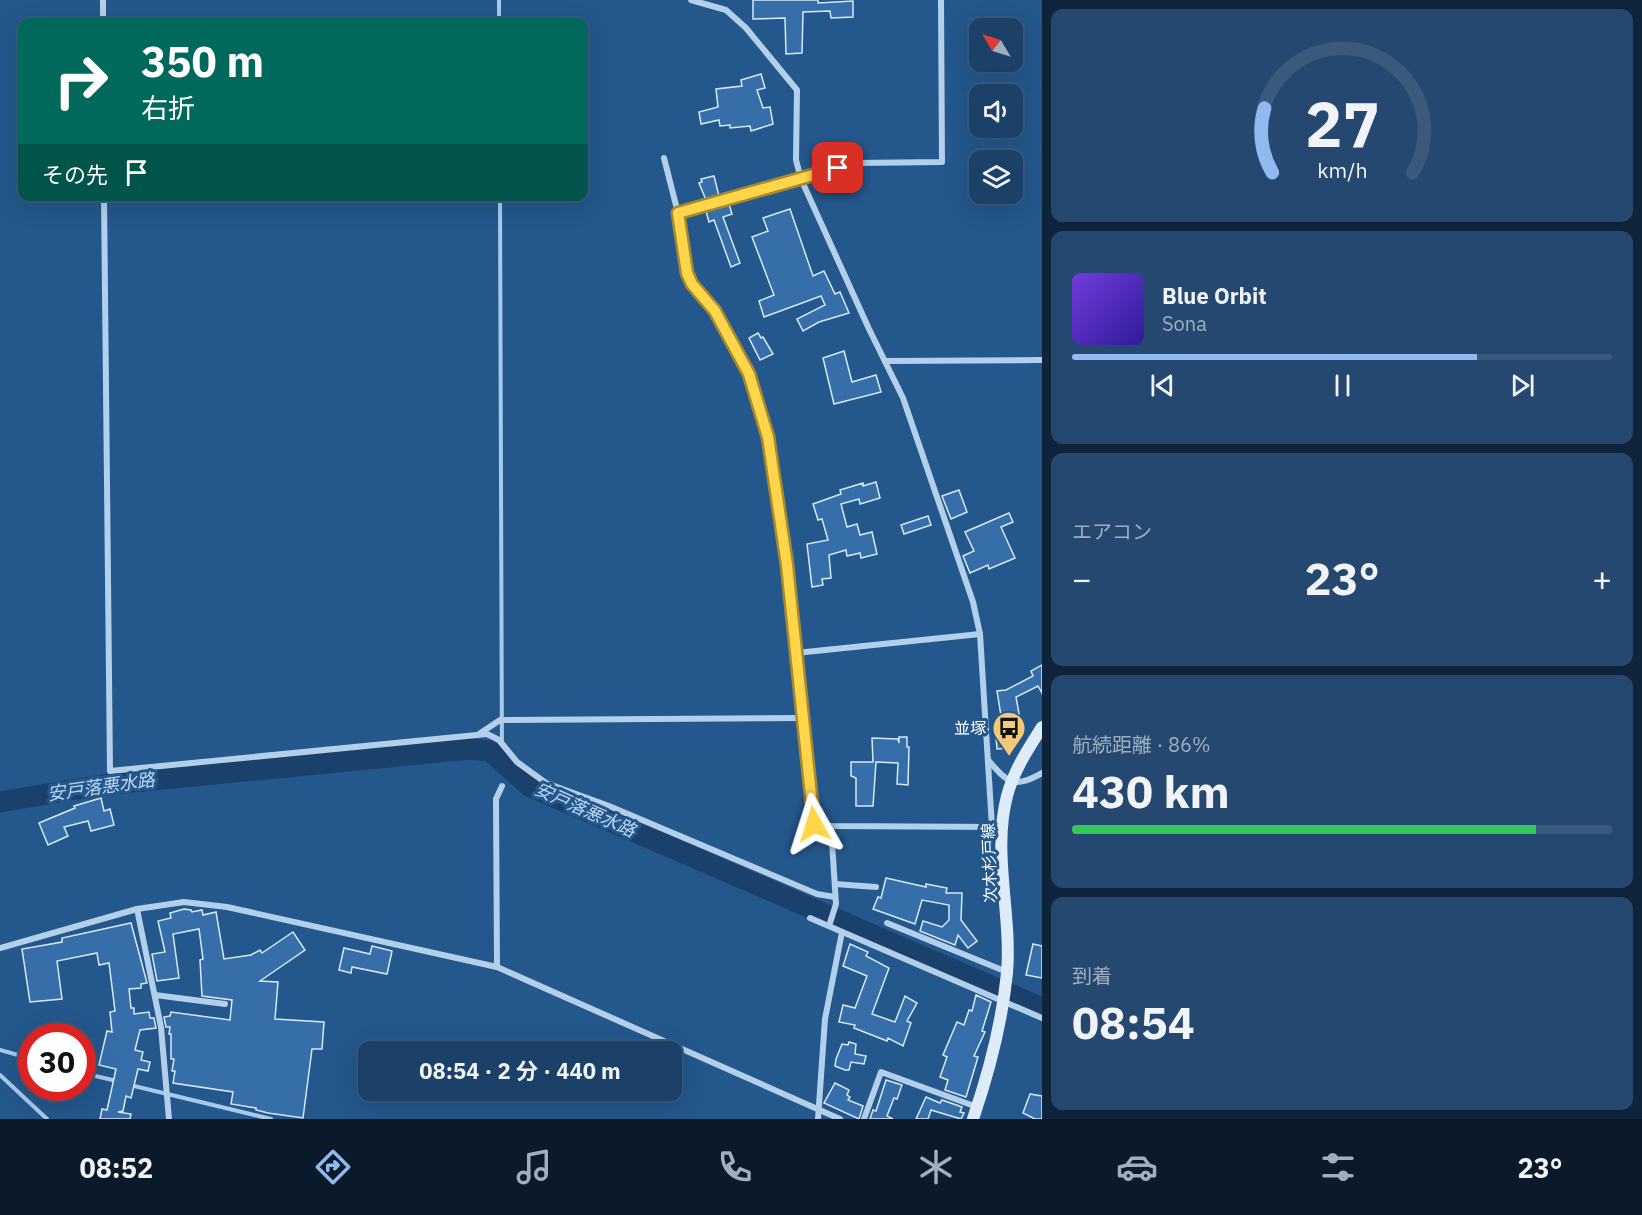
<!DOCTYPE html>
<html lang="ja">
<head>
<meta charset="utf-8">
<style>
  body { margin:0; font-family:"IBM Plex Sans","Noto Sans JP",sans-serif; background:#24486f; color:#f1f3f6; height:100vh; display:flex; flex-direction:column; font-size:22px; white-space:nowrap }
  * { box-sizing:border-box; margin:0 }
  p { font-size:20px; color:#a0afc0 }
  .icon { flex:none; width:33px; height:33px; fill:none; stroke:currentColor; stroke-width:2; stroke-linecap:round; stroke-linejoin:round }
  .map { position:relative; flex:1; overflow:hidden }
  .details { display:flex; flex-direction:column; gap:9px; padding:9px; background:#0f243a; width:600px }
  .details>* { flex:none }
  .banner { position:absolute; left:18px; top:18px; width:570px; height:183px; border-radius:12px; box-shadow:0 6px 24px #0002,0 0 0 2px #395a7d; background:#00695c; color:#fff; overflow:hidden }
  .needle { width:39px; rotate:308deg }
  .tools { position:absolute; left:969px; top:18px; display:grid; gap:12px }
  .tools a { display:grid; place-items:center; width:54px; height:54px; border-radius:12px; background:#1b4169; box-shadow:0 6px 24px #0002,0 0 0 2px #395a7d; font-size:30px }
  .speed { position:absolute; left:18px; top:1023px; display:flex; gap:12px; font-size:30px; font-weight:700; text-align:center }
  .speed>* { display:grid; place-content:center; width:78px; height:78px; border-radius:50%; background:#1b4169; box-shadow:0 6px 24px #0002,0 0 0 2px #395a7d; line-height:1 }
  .speed .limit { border:9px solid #d22; background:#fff; color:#111 }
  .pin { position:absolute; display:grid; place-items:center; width:51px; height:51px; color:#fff; margin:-26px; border-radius:12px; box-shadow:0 3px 9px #0006 }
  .me { position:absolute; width:66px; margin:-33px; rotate:354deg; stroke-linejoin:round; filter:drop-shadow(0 0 4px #0008) }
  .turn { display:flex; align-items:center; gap:21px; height:126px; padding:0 24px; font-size:27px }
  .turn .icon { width:78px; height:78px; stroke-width:2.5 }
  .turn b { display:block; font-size:42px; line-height:51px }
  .then { display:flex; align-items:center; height:57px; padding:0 24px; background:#0003; gap:12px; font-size:22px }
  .big { font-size:45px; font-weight:700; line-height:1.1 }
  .details .tile { flex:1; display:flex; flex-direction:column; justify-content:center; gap:9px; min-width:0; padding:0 21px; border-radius:12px; background:#24486f }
  .details .dial { align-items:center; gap:0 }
  .dial svg { height:156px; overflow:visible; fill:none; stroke:#395a7d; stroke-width:7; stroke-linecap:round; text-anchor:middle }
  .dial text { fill:#f1f3f6; stroke:none }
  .song { display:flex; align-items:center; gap:18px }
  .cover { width:72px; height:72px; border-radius:9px; background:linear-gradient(135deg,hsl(260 70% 55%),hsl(250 70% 35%)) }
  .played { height:6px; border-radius:3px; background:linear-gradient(90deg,#90b9f0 75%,#395a7d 75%) }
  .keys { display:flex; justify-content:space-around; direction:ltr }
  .heat { display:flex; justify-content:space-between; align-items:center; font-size:33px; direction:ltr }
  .charge { height:9px; border-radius:4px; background:linear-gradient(90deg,#34c759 86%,#395a7d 0) }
  .trip { position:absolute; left:358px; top:1041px; width:324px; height:60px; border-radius:12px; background:#1b4169; box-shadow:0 6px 24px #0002,0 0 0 2px #395a7d; font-weight:700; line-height:60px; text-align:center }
  .menu { display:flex; height:96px; justify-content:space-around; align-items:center; background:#0b1a2a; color:#a0afc0 }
  .menu .icon { width:42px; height:42px }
  .menu .active { color:#90b9f0 }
  .menu b { font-size:27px; color:#f1f3f6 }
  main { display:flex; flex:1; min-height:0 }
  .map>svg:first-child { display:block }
</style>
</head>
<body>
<main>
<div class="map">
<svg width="1042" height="1119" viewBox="0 0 1042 1119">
  <rect width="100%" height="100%" fill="#24578c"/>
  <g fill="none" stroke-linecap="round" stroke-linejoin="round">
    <g stroke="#a7caeb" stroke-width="4">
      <polyline points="499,0 499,22"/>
      <polyline points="500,196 502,763"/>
      <polyline points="0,1050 32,1059"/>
      <polyline points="82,1073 117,1081"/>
      <polyline points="0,1075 47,1119"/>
      <polyline points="130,1085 271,1119"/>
    </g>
    <polyline stroke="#1a416c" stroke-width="21" points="0,802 102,785 470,749 490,751 529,786 1042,1008"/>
  </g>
  <g fill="#356ea9" stroke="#d7e8f8" stroke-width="1.5">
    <polygon points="753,0 818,0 818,3 853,1 853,17 831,18 830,11 803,12 802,53 786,54 785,18 753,19"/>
    <polygon points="761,74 765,88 757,90 763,108 770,107 773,124 751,131 750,126 730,128 730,125 720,126 719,120 701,124 699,112 718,107 716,89 742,86 741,80"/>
    <polygon points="714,176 719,196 706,200 699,183 702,182 701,179"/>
    <polygon points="729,204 732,214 723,217 740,263 731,267 714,220 709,222 706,211"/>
    <polygon points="790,209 813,276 824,271 835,294 840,292 849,313 819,322 803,331 797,319 825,305 821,296 764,317 759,301 774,295 752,237 768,231 763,218"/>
    <polygon points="758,333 761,338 763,337 773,354 760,360 749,338"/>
    <polygon points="844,351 852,382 876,375 881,392 834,404 823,358"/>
    <polygon points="876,482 880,498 860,504 859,499 841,504 847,527 857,524 860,535 872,532 877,554 861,558 860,553 847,556 846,550 829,555 831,578 822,579 823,585 812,587 807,544 828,540 822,519 818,520 813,504 841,494 840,490 863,483 863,486"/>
    <polygon points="959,490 967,512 951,519 942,496"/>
    <polygon points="1009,513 1013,522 1001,527 1015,558 989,569 988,565 970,573 963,556 974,551 965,532"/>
    <polygon points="928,516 931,525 904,534 901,525"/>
    <polygon points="1042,665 1042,693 1038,686 1016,697 1020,719 1002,722 997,691 1006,690 1033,676 1031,671"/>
    <polygon points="1007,723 1009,748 997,749 995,724"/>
    <polygon points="899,737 907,737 907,747 909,747 908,785 897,784 898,763 876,762 873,806 856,806 856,778 851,776 851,762 873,762 872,738 898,739 899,743"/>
    <polygon points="101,798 104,811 110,809 114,825 91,831 88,821 64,827 68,836 48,845 39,823 75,808 74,806"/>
    <polygon points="886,878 926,887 926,884 947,888 946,893 962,893 961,920 977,941 968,948 958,935 955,945 920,931 923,921 942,927 949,920 949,905 922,900 915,924 873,909 878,897 881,898"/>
    <polygon points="184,909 191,910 192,912 202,910 203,915 216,912 224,959 251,955 260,950 262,953 293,932 305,950 260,981 278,982 275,1019 324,1022 322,1049 312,1049 303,1118 268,1113 256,1110 256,1108 231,1104 233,1092 173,1083 175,1071 172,1071 174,1059 171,1059 171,1034 169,1034 170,1027 166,1027 164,1017 170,1016 171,1012 230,1020 232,1000 202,996 200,960 203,959 199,929 173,934 179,978 157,981 152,954 165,952 158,921 171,918 170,913"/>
    <polygon points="131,923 147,983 141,984 141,988 129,989 131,1008 134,1008 134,1014 149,1012 150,1018 154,1018 156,1028 140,1030 135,1050 143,1052 141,1060 150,1062 148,1071 138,1069 131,1098 126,1096 123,1111 118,1112 131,1114 130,1119 100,1119 102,1109 107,1110 116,1069 99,1065 107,1031 112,1032 110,1012 115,1011 109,963 99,965 97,953 57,961 62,999 30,1002 22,949 62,942 62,938"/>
    <polygon points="850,944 868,952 866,956 889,968 872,1014 895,1022 905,996 917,1003 907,1021 911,1023 903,1046 888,1038 887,1041 854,1028 855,1025 839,1022 843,1005 855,1008 867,976 843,966"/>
    <polygon points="1033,944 1042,946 1042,978 1026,975"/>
    <polygon points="372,946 392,951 387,974 352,967 351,973 339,970 344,948 370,954"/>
    <polygon points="976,995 991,1002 982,1031 985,1032 974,1056 978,1057 966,1097 945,1090 948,1080 940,1077 947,1057 943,1055 957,1022 964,1025 969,1010 972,1011"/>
    <polygon points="849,1042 856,1044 855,1054 866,1056 864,1064 851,1062 849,1070 845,1070 835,1066 836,1059 842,1044 848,1045"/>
    <polygon points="886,1080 902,1085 897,1099 894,1098 887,1116 893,1119 870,1119 873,1110 876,1111"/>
    <polygon points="835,1083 849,1090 847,1095 850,1097 848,1100 863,1106 859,1119 824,1103"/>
    <polygon points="1030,1094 1042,1096 1042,1119 1035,1119 1023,1113"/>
    <polygon points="926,1097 940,1103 942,1100 962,1107 960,1112 964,1113 961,1119 931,1110 928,1119 916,1119"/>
  </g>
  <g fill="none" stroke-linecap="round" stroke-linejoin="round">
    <g stroke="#b3cfea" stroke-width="6">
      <polyline points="103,0 103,22"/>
      <polyline points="691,0 726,10 746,28 797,90 796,160 801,179 869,329 903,398 973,602 980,634 992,827"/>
      <polyline points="664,158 678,213 687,273 691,284 715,311 749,374 768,437 787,565 814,824 831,826 996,827"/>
      <polyline points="104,196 110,771 487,734 499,740 517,762 546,783 609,806 817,894 835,897"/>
      <polyline points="678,213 856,163 942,162 941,0"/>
      <polyline points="885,361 1042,360"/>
      <polyline points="796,653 980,634"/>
      <polyline points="479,734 500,720 803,718"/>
      <path d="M988,760C1008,783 1014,789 1042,773"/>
      <polyline points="835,884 876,887"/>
      <polyline points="137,909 161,1027 169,1119"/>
      <polyline points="810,918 1042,1018"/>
      <polyline points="887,923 1007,972"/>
      <polyline points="829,926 836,904 831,826"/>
      <polyline points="0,948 137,909 184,902 227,907 497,967 840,1119"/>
      <polyline points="497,967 496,799 502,786"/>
      <polyline points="155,995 225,1004"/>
      <polyline points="818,1119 825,1019 842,932"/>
      <polyline points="864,1119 881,1072 977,1107"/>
    </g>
    <path stroke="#deebf8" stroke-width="12" d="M973,1119C989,1072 1002,1023 1007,973C1012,914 992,853 1007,796C1014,770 1028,749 1042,727"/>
  </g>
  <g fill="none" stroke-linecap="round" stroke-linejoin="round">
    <g stroke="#a68a30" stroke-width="15">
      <polyline id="route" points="814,824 787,565 768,437 749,374 715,311 692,284 687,273 678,213 838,168"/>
    </g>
    <use href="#route" stroke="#ffd54a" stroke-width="10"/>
  </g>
  <defs>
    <g id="bus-pin" transform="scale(1.725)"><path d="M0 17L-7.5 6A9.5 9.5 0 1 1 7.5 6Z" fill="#f5ca76" stroke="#24578c"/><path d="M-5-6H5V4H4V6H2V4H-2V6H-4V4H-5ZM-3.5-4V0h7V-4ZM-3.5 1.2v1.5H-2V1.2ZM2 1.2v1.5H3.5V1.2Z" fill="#111"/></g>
  </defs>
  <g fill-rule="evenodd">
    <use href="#bus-pin" x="1009" y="728"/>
  </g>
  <g text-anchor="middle" stroke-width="6" stroke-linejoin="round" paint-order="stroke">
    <g font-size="16" fill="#fff" stroke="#24578c" text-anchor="end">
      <text x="986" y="734">並塚</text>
    </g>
    <g font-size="16" fill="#fff" stroke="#24578c">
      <text transform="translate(989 863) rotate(-92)" y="6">次木杉戸線</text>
    </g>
    <g font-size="18" font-style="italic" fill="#bfd8f2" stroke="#24578c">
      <text transform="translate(101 787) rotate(-8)" y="6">安戸落悪水路</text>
      <text transform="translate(585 810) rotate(24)" y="6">安戸落悪水路</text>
    </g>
  </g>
</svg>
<div class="tools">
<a><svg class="needle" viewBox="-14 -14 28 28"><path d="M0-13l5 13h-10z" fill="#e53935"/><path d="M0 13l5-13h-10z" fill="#a0afc0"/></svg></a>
<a><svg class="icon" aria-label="sound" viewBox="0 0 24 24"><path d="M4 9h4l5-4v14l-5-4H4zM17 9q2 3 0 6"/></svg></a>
<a><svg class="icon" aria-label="layers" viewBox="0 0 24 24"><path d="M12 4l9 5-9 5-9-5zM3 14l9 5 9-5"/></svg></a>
</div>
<div class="speed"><div class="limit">30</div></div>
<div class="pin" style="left:838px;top:168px;background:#d93025"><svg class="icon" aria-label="arrive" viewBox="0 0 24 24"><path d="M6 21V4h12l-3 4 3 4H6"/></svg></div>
<svg class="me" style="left:814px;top:824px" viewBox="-20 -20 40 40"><path d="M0-17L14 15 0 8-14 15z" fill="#ffd54a" stroke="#fff" stroke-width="4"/></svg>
<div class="trip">08:54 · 2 分 · 440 m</div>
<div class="banner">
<div class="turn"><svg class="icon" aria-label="right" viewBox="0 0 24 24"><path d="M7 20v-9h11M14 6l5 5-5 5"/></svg><div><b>350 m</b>右折</div></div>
<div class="then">その先<svg class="icon" aria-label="arrive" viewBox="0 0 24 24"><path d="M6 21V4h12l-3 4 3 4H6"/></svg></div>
</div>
</div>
<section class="details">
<div class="tile dial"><svg viewBox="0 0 100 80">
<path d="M14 69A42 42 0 1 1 86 69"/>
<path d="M14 69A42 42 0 0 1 10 36" stroke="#90b9f0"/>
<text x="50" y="56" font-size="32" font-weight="700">27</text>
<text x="50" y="72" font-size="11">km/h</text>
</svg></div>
<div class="tile">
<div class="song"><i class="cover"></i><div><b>Blue Orbit</b><p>Sona</p></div></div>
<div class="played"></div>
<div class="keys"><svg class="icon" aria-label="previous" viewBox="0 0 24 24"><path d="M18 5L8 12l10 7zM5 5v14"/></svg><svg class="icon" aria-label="pause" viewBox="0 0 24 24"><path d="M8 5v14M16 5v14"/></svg><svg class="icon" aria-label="next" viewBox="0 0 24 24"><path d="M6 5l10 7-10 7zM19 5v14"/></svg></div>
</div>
<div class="tile"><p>エアコン</p>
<div class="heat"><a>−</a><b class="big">23°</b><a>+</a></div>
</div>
<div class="tile"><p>航続距離 · 86%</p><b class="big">430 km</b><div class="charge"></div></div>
<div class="tile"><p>到着</p><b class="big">08:54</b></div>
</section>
</main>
<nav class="menu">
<b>08:52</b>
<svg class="icon active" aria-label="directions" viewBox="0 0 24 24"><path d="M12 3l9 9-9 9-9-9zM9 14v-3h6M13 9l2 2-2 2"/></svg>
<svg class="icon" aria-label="music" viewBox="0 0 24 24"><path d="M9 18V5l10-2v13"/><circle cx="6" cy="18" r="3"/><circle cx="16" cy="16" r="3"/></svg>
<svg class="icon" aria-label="phone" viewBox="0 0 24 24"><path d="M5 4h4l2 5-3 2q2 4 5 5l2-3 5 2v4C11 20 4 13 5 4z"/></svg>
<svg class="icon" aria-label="climate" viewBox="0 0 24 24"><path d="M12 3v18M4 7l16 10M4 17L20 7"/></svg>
<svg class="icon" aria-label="car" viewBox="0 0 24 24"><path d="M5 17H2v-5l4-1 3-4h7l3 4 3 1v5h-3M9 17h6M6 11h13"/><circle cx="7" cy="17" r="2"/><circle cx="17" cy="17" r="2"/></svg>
<svg class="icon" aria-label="filters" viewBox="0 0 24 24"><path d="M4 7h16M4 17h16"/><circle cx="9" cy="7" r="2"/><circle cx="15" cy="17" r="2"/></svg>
<b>23°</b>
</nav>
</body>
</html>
